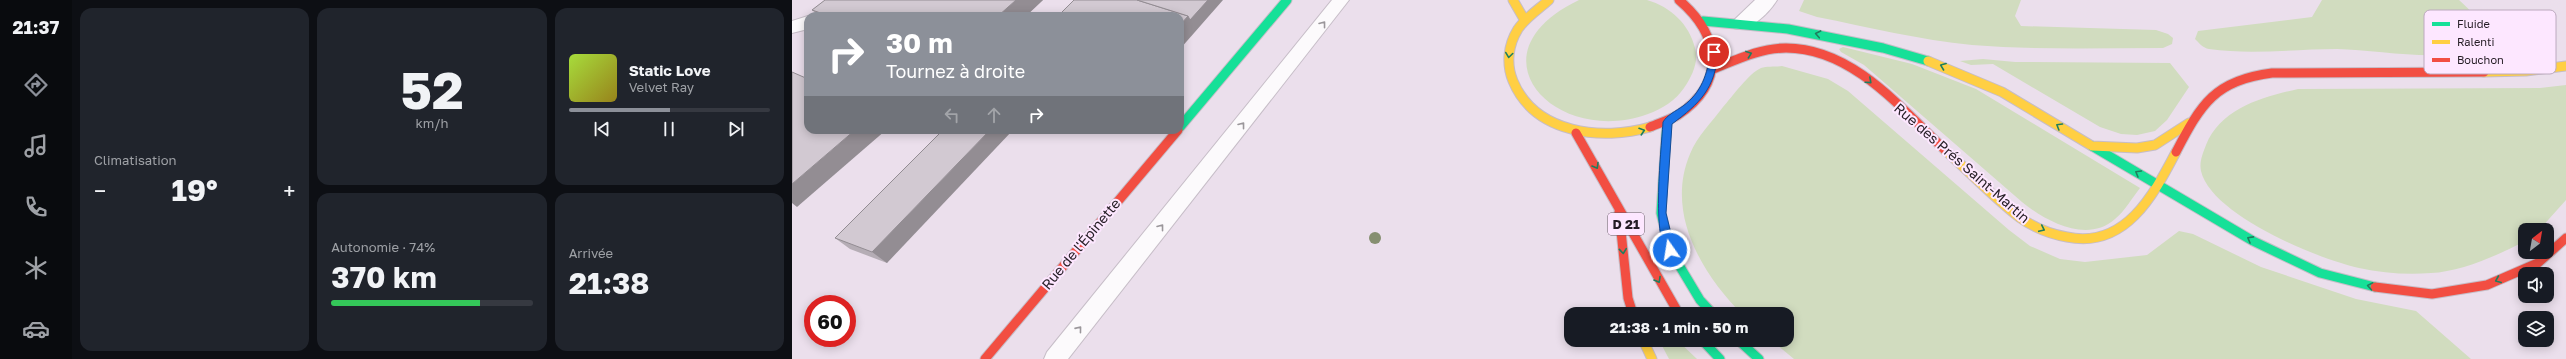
<!DOCTYPE html>
<html lang="fr">
<head>
<meta charset="utf-8">
<style>
  body { margin:0; font-family:"Golos Text",sans-serif; background:#20242c; color:#f1f3f6; height:100vh; display:flex; flex-direction:column; font-size:15px; white-space:nowrap }
  * { box-sizing:border-box; margin:0 }
  p { font-size:13px; color:#9ea1a6 }
  .icon { flex:none; width:22px; height:22px; fill:none; stroke:currentColor; stroke-width:2; stroke-linecap:round; stroke-linejoin:round }
  .map { position:relative; flex:1; overflow:hidden }
  .panel { display:flex; flex-direction:column; gap:8px; padding:8px; background:#0d0f14; width:720px }
  .panel>* { flex:none }
  .top-card { position:absolute; left:12px; top:12px; width:380px; height:122px; border-radius:12px; box-shadow:0 2px 10px #0003; background:#8c9099; color:#fff; overflow:hidden }
  .needle { width:26px; rotate:31deg }
  .controls { position:absolute; left:1726px; top:223px; display:grid; gap:8px }
  .controls a { display:grid; place-items:center; width:36px; height:36px; border-radius:8px; background:#171b24; box-shadow:0 2px 10px #0003; font-size:20px }
  .speed { position:absolute; left:12px; top:295px; display:flex; gap:8px; font-size:20px; font-weight:700; text-align:center }
  .speed>* { display:grid; place-content:center; width:52px; height:52px; border-radius:50%; background:#171b24; box-shadow:0 2px 10px #0003; line-height:1 }
  .speed .limit { border:6px solid #d22; background:#fff; color:#111 }
  .pin { position:absolute; display:grid; place-items:center; width:34px; height:34px; color:#fff; margin:-17px; border:2px solid #fff; border-radius:50%; box-shadow:0 1px 4px #0007 }
  .me { position:absolute; width:44px; margin:-22px; rotate:347deg; stroke-linejoin:round; filter:drop-shadow(0 0 3px #0008) }
  .turn { display:flex; align-items:center; gap:14px; height:84px; padding:0 16px; font-size:18px }
  .turn .icon { width:52px; height:52px; stroke-width:2.5 }
  .turn b { display:block; font-size:28px; line-height:34px }
  .lanes { display:flex; align-items:center; height:38px; padding:0 16px; background:#0003; justify-content:center; gap:20px; direction:ltr }
  .lanes .off { opacity:.35 }
  .big { font-size:30px; font-weight:700; line-height:1.1 }
  .panel .card { flex:1; display:flex; flex-direction:column; justify-content:center; gap:6px; min-width:0; padding:0 14px; border-radius:12px; background:#20242c }
  .panel .dial { align-items:center; gap:0 }
  .dial b { font-size:52px; line-height:1 }
  .song { display:flex; align-items:center; gap:12px }
  .cover { width:48px; height:48px; border-radius:6px; background:linear-gradient(135deg,hsl(80 70% 55%),hsl(50 70% 35%)) }
  .played { height:4px; border-radius:2px; background:linear-gradient(90deg,#8c9099 50%,#363941 50%) }
  .keys { display:flex; justify-content:space-around; direction:ltr }
  .heat { display:flex; justify-content:space-between; align-items:center; font-size:22px; direction:ltr }
  .charge { height:6px; border-radius:3px; background:linear-gradient(90deg,#34c759 74%,#363941 0) }
  .panel .tiles { flex:1; display:grid; gap:8px; grid-template-columns:repeat(3,1fr) }
  .card:first-child { grid-row:span 2 }
  .trip { position:absolute; left:772px; top:307px; width:230px; height:40px; border-radius:12px; background:#171b24; box-shadow:0 2px 10px #0003; font-weight:700; line-height:40px; text-align:center }
  main { display:flex; flex:1; min-height:0 }
  .dock { display:flex; flex-direction:column; width:72px; justify-content:space-around; align-items:center; background:#090b0e; color:#9ea1a6 }
  .dock .icon { width:28px; height:28px }
  .dock .active { color:#8c9099 }
  .dock b { font-size:18px; color:#f1f3f6 }
  .map>svg:first-child { display:block }
</style>
</head>
<body>
<main>
<nav class="dock">
<b>21:37</b>
<svg class="icon active" aria-label="directions" viewBox="0 0 24 24"><path d="M12 3l9 9-9 9-9-9zM9 14v-3h6M13 9l2 2-2 2"/></svg>
<svg class="icon" aria-label="music" viewBox="0 0 24 24"><path d="M9 18V5l10-2v13"/><circle cx="6" cy="18" r="3"/><circle cx="16" cy="16" r="3"/></svg>
<svg class="icon" aria-label="phone" viewBox="0 0 24 24"><path d="M5 4h4l2 5-3 2q2 4 5 5l2-3 5 2v4C11 20 4 13 5 4z"/></svg>
<svg class="icon" aria-label="climate" viewBox="0 0 24 24"><path d="M12 3v18M4 7l16 10M4 17L20 7"/></svg>
<svg class="icon" aria-label="car" viewBox="0 0 24 24"><path d="M5 17H2v-5l4-1 3-4h7l3 4 3 1v5h-3M9 17h6M6 11h13"/><circle cx="7" cy="17" r="2"/><circle cx="17" cy="17" r="2"/></svg>
</nav>
<section class="panel">
<div class="tiles">
<div class="card"><p>Climatisation</p>
<div class="heat"><a>−</a><b class="big">19°</b><a>+</a></div>
</div>
<div class="card dial"><b>52</b><p>km/h</p></div>
<div class="card">
<div class="song"><i class="cover"></i><div><b>Static Love</b><p>Velvet Ray</p></div></div>
<div class="played"></div>
<div class="keys"><svg class="icon" aria-label="previous" viewBox="0 0 24 24"><path d="M18 5L8 12l10 7zM5 5v14"/></svg><svg class="icon" aria-label="pause" viewBox="0 0 24 24"><path d="M8 5v14M16 5v14"/></svg><svg class="icon" aria-label="next" viewBox="0 0 24 24"><path d="M6 5l10 7-10 7zM19 5v14"/></svg></div>
</div>
<div class="card"><p>Autonomie · 74%</p><b class="big">370 km</b><div class="charge"></div></div>
<div class="card"><p>Arrivée</p><b class="big">21:38</b></div>
</div>
</section>
<div class="map">
<svg width="1774" height="359" viewBox="0 0 1774 359">
  <rect width="100%" height="100%" fill="#ebdfec"/>
  <g fill="#d1dcbf">
    <path d="M787,0H855C879,7 897,24 903,48C907,62 900,76 892,88C884,100 870,109 856,114C764,148 674,54 787,0Z"/>
    <path d="M1012,0H1229L1223,16L1229,26L1364,30L1376,34L1381,38L1380,44L1371,48C1307,48 1243,50 1180,45C1128,40 1076,27 1025,17L1007,11Z"/>
    <path d="M1530,0H1667C1682,13 1692,26 1688,48C1649,63 1588,50 1545,49C1503,49 1459,55 1417,49C1411,48 1407,43 1403,39L1406,31L1520,17Z"/>
    <path d="M1051,47L1120,64L1184,89L1348,188C1340,198 1333,211 1323,219C1295,244 1253,221 1230,202L1072,65L1049,52L1047,49Z"/>
    <polygon points="1191,59 1223,62 1378,63 1397,87 1375,120 1363,131 1345,135 1329,134 1308,127 1201,64 1179,65 1168,61"/>
    <path d="M990,66L1036,79L1056,91L1217,230L1238,246L1268,259L1293,262L1355,255L1387,231L1401,234L1469,267L1564,299L1624,311L1679,359H1002L979,340H995V314H950C910,274 873,213 898,154C905,136 920,122 931,107C940,97 957,73 969,68C975,66 984,67 990,66Z"/>
    <path d="M1774,85V200L1747,230H1733V241C1707,255 1668,272 1639,273C1615,275 1590,273 1567,268C1526,259 1419,215 1409,171C1407,162 1411,153 1414,145C1429,108 1471,97 1506,89L1748,88Z"/>
    <polygon points="867,340 885,340 905,359 877,359"/>
  </g>
  <g fill="none" stroke-linecap="round" stroke-linejoin="round">
    <g stroke="#c6bdc7" stroke-width="2">
      <g id="lane">
        <polygon points="540,0 557,0 276,359 252,359 255,352"/>
        <polygon points="16,16 16,29 0,33 0,21"/>
      </g>
    </g>
    <g stroke="#c6bdc7" stroke-width="2">
      <path id="street" d="M963,0H985C977,13 957,33 942,28L939,23Z"/>
    </g>
    <g stroke="#c6bdc7" stroke-width="11">
      <g id="fast">
        <polyline points="911,21 996,29 1091,48 1136,61"/>
        <polyline points="875,122 869,213 878,250 908,300 921,314"/>
        <polyline points="388,127 495,0"/>
        <polyline points="1300,146 1461,241 1528,273 1583,287"/>
        <polyline points="910,340 928,359"/>
        <polyline points="946,340 967,359"/>
      </g>
    </g>
    <g stroke="#c6bdc7" stroke-width="11">
      <g id="slow">
        <polyline points="721,0 732,19"/>
        <path d="M757,0C747,9 734,17 726,29C716,45 714,64 721,81C743,134 810,141 858,127"/>
        <polyline points="1136,61 1210,92 1300,146 1345,148 1363,145 1397,123"/>
        <polyline points="1692,72 1734,71 1774,66"/>
        <path d="M1153,150C1178,172 1201,197 1227,217C1241,227 1258,234 1275,237C1333,249 1361,196 1384,152"/>
        <polyline points="851,340 860,359"/>
      </g>
    </g>
    <g stroke="#c6bdc7" stroke-width="11">
      <g id="jam">
        <path d="M921,69C944,60 968,48 994,48C1060,48 1109,108 1153,150"/>
        <path d="M858,127C867,123 878,120 886,115C935,82 928,35 887,0"/>
        <polyline points="784,133 887,314"/>
        <path d="M1384,152C1409,104 1423,80 1480,73L1692,72"/>
        <polyline points="827,212 836,298 841,314"/>
        <polyline points="1583,287 1640,294 1695,285 1746,263 1774,238"/>
        <polyline points="193,359 386,130"/>
      </g>
    </g>
    <use href="#lane" fill="#fcfafc" fill-rule="evenodd"/>
    <use href="#street" fill="#fcfafc" fill-rule="evenodd"/>
    <use href="#fast" stroke="#16e098" stroke-width="9"/>
    <use href="#slow" stroke="#ffcf43" stroke-width="9"/>
    <use href="#jam" stroke="#f24e42" stroke-width="9"/>
  </g>
  <circle fill="#868f71" cx="583" cy="238" r="6"/>
  <g fill="#b5adb5">
    <polygon points="33,0 251,0 234,16 27,16 20,10"/>
    <polygon points="151,130 95,263 58,249 43,238"/>
  </g>
  <g fill="#938d93">
    <polygon points="224,0 251,0 234,16 206,16"/>
    <polygon points="416,0 431,0 388,49 388,25 396,16"/>
    <polygon points="63,130 94,130 5,207 0,203 0,184"/>
    <polygon points="198,130 221,130 95,263 80,252"/>
  </g>
  <g fill="#d2c9d2" stroke="#938d93">
    <polygon points="33,0 224,0 206,16 37,16 20,10"/>
    <polygon points="282,0 345,0 396,16 388,25 388,16 266,16"/>
    <polygon points="345,0 416,0 398,20 396,16"/>
    <polygon points="0,72 16,79 16,130 63,130 0,184"/>
    <polygon points="151,130 198,130 80,252 43,238"/>
  </g>
  <defs><path id="oneway-chevron" d="M-2-3.5L2.5 0L-2 3.5" fill="none" stroke-width="1.6" stroke-linecap="round" stroke-linejoin="round"/></defs>
  <g stroke="#9b979b">
    <use href="#oneway-chevron" transform="translate(531 24) rotate(-52)"/>
    <use href="#oneway-chevron" transform="translate(450 125) rotate(-52)"/>
    <use href="#oneway-chevron" transform="translate(369 227) rotate(-52)"/>
    <use href="#oneway-chevron" transform="translate(287 329) rotate(-51)"/>
  </g>
  <g stroke="#1e7e5e">
    <use href="#oneway-chevron" transform="translate(1026 34) rotate(-169)"/>
    <use href="#oneway-chevron" transform="translate(957 54) rotate(-20)"/>
    <use href="#oneway-chevron" transform="translate(717 55) rotate(98)"/>
    <use href="#oneway-chevron" transform="translate(1151 66) rotate(-159)"/>
    <use href="#oneway-chevron" transform="translate(1077 81) rotate(42)"/>
    <use href="#oneway-chevron" transform="translate(1267 126) rotate(-149)"/>
    <use href="#oneway-chevron" transform="translate(850 131) rotate(-18)"/>
    <use href="#oneway-chevron" transform="translate(804 166) rotate(59)"/>
    <use href="#oneway-chevron" transform="translate(1346 173) rotate(-150)"/>
    <use href="#oneway-chevron" transform="translate(1250 229) rotate(25)"/>
    <use href="#oneway-chevron" transform="translate(1458 239) rotate(-151)"/>
    <use href="#oneway-chevron" transform="translate(831 251) rotate(84)"/>
    <use href="#oneway-chevron" transform="translate(866 280) rotate(60)"/>
    <use href="#oneway-chevron" transform="translate(1706 280) rotate(157)"/>
    <use href="#oneway-chevron" transform="translate(1578 286) rotate(-170)"/>
  </g>
  <path fill="#1a73e8" stroke="#114b97" d="M922,49L926,52C923,89 908,103 880,124L874,213L883,250L878,254C858,246 870,142 871,122C875,115 884,111 891,106C909,93 916,74 918,52Z"/>
  <g text-anchor="middle" stroke-width="4" stroke-linejoin="round" paint-order="stroke">
    <rect fill="#fde7ff" stroke="#665a66" stroke-width="1" x="816" y="213" width="36" height="22" rx="3"/>
    <g font-size="13" font-weight="bold" fill="#251d25">
      <text x="834" y="229">D 21</text>
    </g>
    <g font-size="14" fill="#251d25" stroke="#fde7ff">
      <text transform="translate(1170 163) rotate(41)" y="5">Rue des Prés Saint-Martin</text>
      <text transform="translate(289 244) rotate(-50)" y="5">Rue de l'Épinette</text>
    </g>
  </g>
  <rect x="1632" y="10" width="132" height="64" rx="6" fill="#fde7ff" stroke="#bcaabe" stroke-width="1"/>
  <rect x="1640" y="22" width="18" height="4" fill="#16e098"/>
  <rect x="1640" y="40" width="18" height="4" fill="#ffcf43"/>
  <rect x="1640" y="58" width="18" height="4" fill="#f24e42"/>
  <g font-size="11" fill="#251d25">
    <text x="1665" y="28">Fluide</text>
    <text x="1665" y="46">Ralenti</text>
    <text x="1665" y="64">Bouchon</text>
  </g>
</svg>
<div class="controls">
<a><svg class="needle" viewBox="-14 -14 28 28"><path d="M0-13l5 13h-10z" fill="#e53935"/><path d="M0 13l5-13h-10z" fill="#9ea1a6"/></svg></a>
<a><svg class="icon" aria-label="sound" viewBox="0 0 24 24"><path d="M4 9h4l5-4v14l-5-4H4zM17 9q2 3 0 6"/></svg></a>
<a><svg class="icon" aria-label="layers" viewBox="0 0 24 24"><path d="M12 4l9 5-9 5-9-5zM3 14l9 5 9-5"/></svg></a>
</div>
<div class="speed"><div class="limit">60</div></div>
<div class="pin" style="left:922px;top:52px;background:#d93025"><svg class="icon" aria-label="arrive" viewBox="0 0 24 24"><path d="M6 21V4h12l-3 4 3 4H6"/></svg></div>
<svg class="me" style="left:878px;top:250px" viewBox="-20 -20 40 40"><circle r="17" fill="#1a73e8" stroke="#fff" stroke-width="3"/><path d="M0-11L8 9 0 5-8 9z" fill="#fff"/></svg>
<div class="trip">21:38 · 1 min · 50 m</div>
<div class="top-card">
<div class="turn"><svg class="icon" aria-label="right" viewBox="0 0 24 24"><path d="M7 20v-9h11M14 6l5 5-5 5"/></svg><div><b>30 m</b>Tournez à droite</div></div>
<div class="lanes"><svg class="icon off" aria-label="left" viewBox="0 0 24 24"><path d="M17 20v-9H6M10 6l-5 5 5 5"/></svg><svg class="icon off" aria-label="ahead" viewBox="0 0 24 24"><path d="M12 20V5M6 11l6-6 6 6"/></svg><svg class="icon" aria-label="right" viewBox="0 0 24 24"><path d="M7 20v-9h11M14 6l5 5-5 5"/></svg></div>
</div>
</div>
</main>
</body>
</html>
